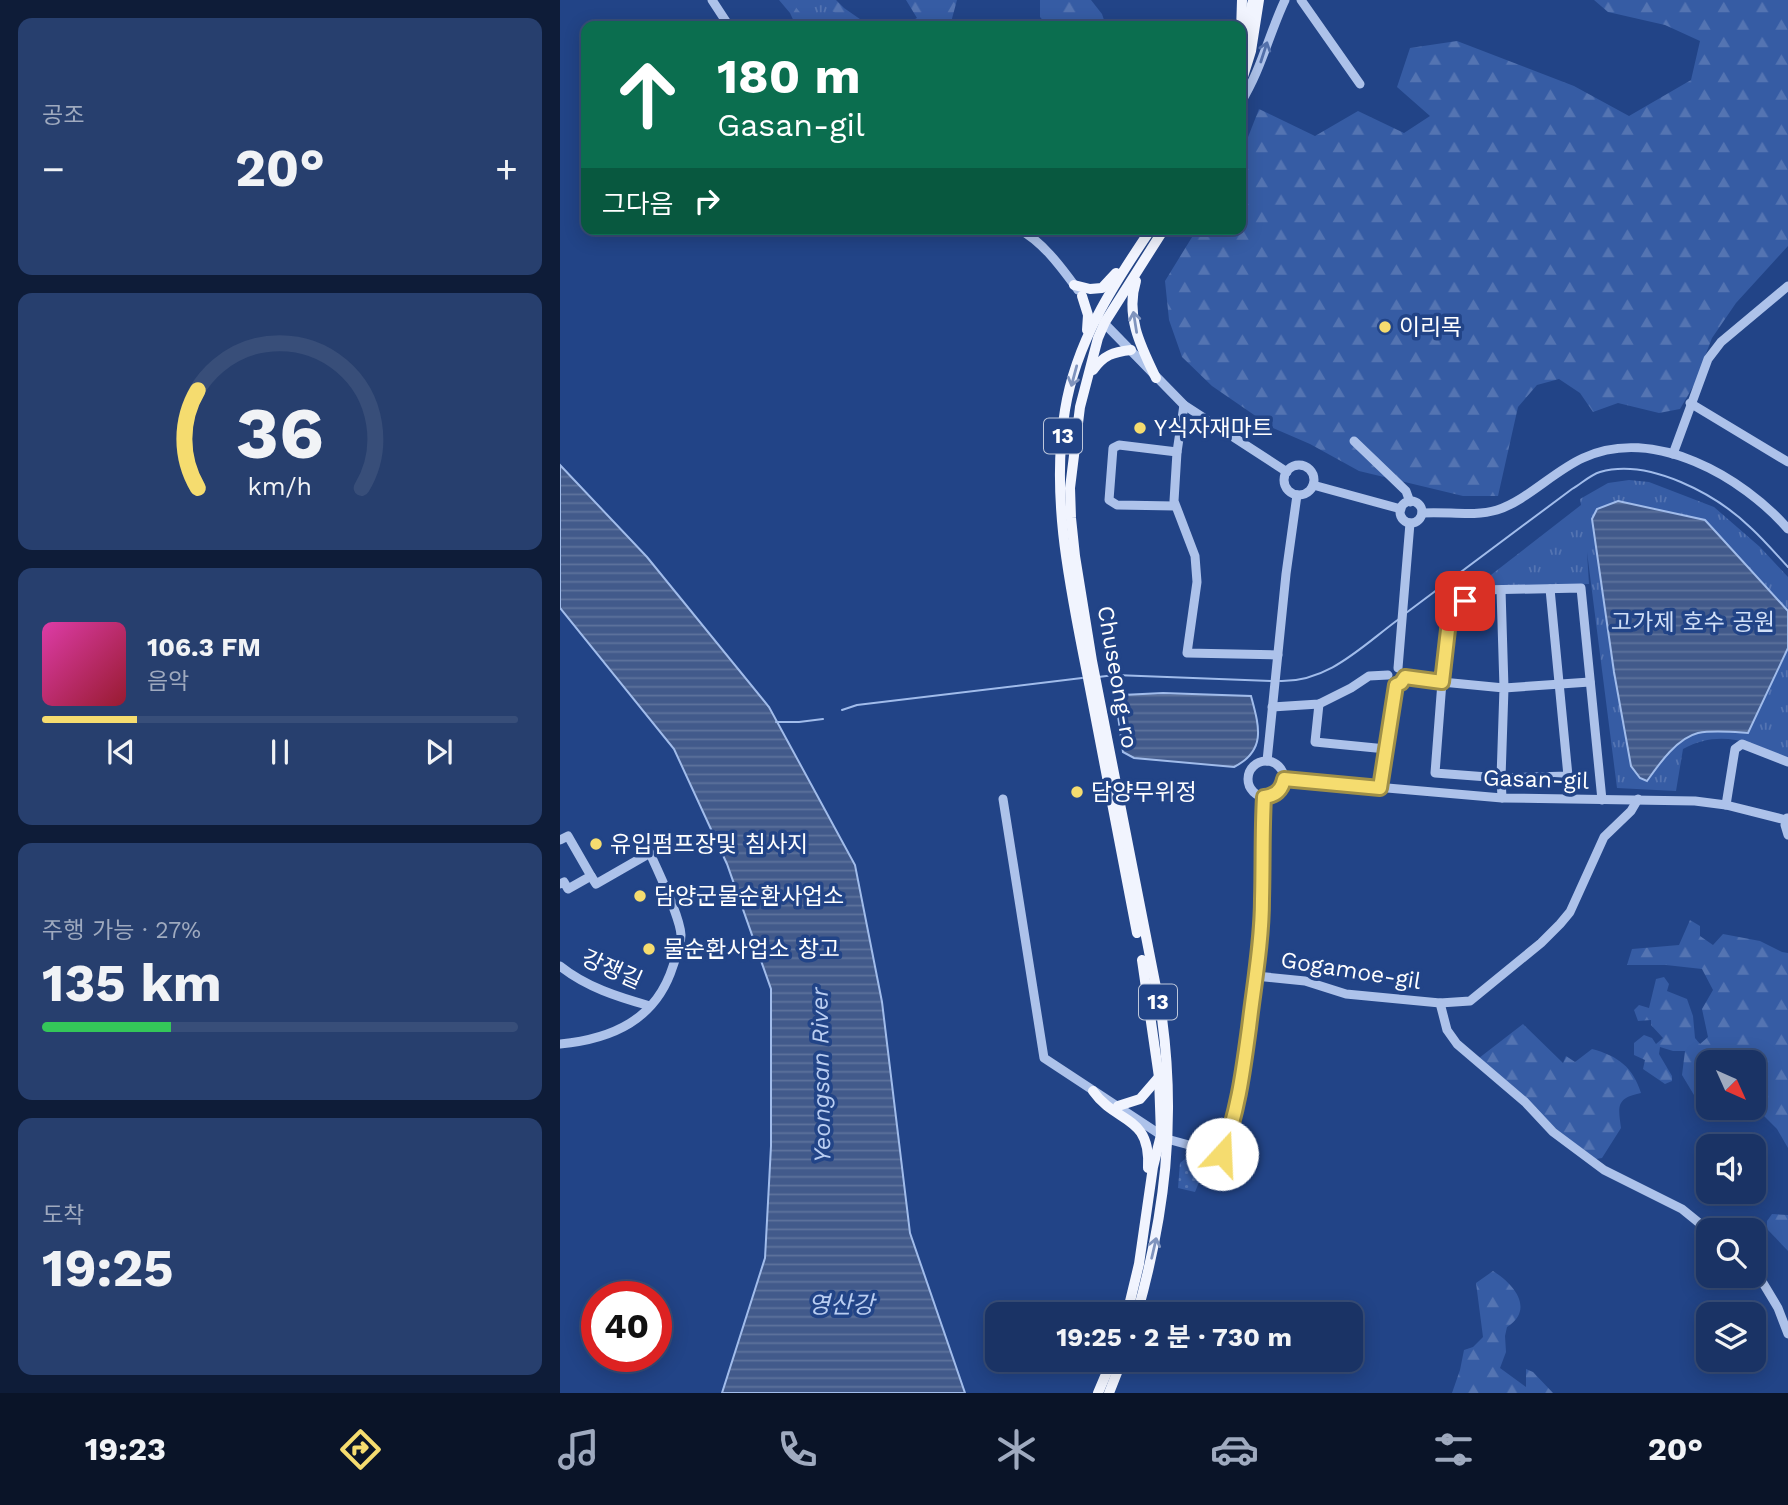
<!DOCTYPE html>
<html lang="ko">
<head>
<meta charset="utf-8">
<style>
  body { margin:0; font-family:"Work Sans","Noto Sans KR",sans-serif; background:#273f6e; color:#f1f3f6; height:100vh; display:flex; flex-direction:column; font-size:26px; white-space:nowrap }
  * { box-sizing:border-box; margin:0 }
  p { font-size:23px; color:#9faabf }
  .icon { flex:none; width:38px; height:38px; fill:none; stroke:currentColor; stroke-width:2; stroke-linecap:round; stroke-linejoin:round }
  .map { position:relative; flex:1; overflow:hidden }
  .panel { display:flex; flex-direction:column; gap:18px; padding:18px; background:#0e1c38; width:560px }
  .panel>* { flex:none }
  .hud { position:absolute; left:21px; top:21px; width:665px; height:214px; border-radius:14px; box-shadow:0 4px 18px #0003,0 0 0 2px #384e79; background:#0b6e4f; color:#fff; overflow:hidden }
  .needle { width:46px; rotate:135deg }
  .buttons { position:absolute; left:1136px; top:1050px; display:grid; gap:14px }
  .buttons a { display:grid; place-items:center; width:70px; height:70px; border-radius:14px; background:#1a3365; box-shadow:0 4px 18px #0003,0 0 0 2px #384e79; font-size:35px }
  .speed { position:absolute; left:21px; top:1281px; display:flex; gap:14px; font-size:35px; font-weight:700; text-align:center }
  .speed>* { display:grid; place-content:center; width:91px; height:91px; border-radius:50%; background:#1a3365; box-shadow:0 4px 18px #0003,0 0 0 2px #384e79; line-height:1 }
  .speed .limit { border:10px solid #d22; background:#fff; color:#111 }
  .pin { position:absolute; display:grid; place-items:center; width:60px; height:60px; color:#fff; margin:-30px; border-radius:14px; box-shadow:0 4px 10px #0006 }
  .me { position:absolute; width:77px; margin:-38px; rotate:20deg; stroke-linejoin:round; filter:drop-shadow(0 0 5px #0008) }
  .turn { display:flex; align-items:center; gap:24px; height:147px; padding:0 21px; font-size:32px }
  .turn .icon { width:91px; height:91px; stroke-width:2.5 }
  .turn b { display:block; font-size:49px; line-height:60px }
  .then { display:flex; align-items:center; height:66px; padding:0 21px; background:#0003; gap:14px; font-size:26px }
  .big { font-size:52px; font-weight:700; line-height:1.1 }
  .panel .widget { flex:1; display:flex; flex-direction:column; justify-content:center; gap:10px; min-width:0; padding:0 24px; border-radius:14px; background:#273f6e }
  .panel .dial { align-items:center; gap:0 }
  .dial svg { height:182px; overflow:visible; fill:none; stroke:#384e79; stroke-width:7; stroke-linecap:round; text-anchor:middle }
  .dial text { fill:#f1f3f6; stroke:none }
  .song { display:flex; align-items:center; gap:21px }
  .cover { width:84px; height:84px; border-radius:10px; background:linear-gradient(135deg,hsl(320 70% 55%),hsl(350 70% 35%)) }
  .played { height:7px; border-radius:4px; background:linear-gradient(90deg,#f5dc6f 20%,#384e79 20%) }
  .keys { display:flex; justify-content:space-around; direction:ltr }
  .heat { display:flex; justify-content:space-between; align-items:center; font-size:38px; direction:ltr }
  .charge { height:10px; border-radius:5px; background:linear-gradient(90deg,#34c759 27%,#384e79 0) }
  .trip { position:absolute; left:425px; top:1302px; width:378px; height:70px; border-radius:14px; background:#1a3365; box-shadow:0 4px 18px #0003,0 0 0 2px #384e79; font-weight:700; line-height:70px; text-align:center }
  .dock { display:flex; height:112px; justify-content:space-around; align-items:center; background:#0a1428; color:#9faabf }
  .dock .icon { width:49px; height:49px }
  .dock .current { color:#f5dc6f }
  .dock b { font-size:32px; color:#f1f3f6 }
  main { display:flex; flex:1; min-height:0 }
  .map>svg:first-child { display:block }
</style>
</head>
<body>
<main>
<section class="panel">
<div class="widget"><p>공조</p>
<div class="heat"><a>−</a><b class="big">20°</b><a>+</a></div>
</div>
<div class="widget dial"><svg viewBox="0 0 100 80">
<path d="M14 69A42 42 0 1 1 86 69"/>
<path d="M14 69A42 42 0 0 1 14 26" stroke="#f5dc6f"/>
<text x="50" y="56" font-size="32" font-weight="700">36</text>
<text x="50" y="72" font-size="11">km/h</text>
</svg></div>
<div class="widget">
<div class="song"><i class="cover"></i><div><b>106.3 FM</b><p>음악</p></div></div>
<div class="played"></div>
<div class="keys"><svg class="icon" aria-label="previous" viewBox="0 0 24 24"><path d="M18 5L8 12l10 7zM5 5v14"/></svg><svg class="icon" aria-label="pause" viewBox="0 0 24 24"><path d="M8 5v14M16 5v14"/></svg><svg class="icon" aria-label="next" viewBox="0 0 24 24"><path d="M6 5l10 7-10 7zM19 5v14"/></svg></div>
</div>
<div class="widget"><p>주행 가능 · 27%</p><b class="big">135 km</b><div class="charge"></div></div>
<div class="widget"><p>도착</p><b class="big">19:25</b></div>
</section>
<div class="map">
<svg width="1228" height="1393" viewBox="0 0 1228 1393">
  <defs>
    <pattern id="grass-dots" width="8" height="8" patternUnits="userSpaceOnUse" patternTransform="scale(1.75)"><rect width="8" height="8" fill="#365ca4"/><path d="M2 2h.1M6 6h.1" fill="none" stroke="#5474b2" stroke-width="1.8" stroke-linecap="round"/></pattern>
    <pattern id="forest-firs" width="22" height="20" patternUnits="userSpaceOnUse" patternTransform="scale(1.75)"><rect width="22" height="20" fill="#365ca4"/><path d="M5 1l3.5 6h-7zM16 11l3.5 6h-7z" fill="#5474b2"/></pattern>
    <pattern id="park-tufts" width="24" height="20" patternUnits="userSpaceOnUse" patternTransform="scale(1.75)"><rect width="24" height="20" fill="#365ca4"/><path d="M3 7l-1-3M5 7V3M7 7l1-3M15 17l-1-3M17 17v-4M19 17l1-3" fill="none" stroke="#5474b2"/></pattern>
    <pattern id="water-rules" width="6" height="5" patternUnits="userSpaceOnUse" patternTransform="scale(1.75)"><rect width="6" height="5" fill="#425a8b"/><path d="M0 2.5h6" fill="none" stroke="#5e739c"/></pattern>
  </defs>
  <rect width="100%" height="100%" fill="#224487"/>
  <polygon fill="url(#grass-dots)" points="630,1155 642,1155 648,1160 635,1192 618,1188 620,1163"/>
  <g fill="url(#forest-firs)">
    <polygon points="219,0 276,0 284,8 310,26 236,26 230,13"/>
    <polygon points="346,0 397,0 390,26 342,26 357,18"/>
    <polygon points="480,0 531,0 542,14 546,26 488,26 480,17"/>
    <polygon points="1034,0 1228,0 1228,246 1176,303 1152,338 1134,385 1120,409 1099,413 1058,403 1033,412 1020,393 999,379 977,385 958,407 938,496 903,496 799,471 750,444 713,428 652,386 622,357 609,320 605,281 637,229 681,229 681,155 699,109 755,136 798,111 844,133 870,116 837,87 850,48 897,41 1014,86 1069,116 1131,80 1140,41 1105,25 1048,12"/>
    <polygon points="1130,920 1140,926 1140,936 1153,945 1163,934 1200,941 1222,952 1228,953 1228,1148 1217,1129 1194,1106 1194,1062 1148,1062 1148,1108 1164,1108 1144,1119 1139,1116 1140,1105 1122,1075 1125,1051 1113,1051 1100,1047 1099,1054 1112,1076 1112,1081 1105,1084 1083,1069 1085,1060 1074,1055 1074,1043 1084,1035 1092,1038 1096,1044 1103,1038 1091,1025 1091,1020 1078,1021 1074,1010 1079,1005 1089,1008 1096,979 1104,977 1109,984 1107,991 1127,999 1133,1016 1135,1038 1140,1044 1148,1037 1142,1009 1153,990 1142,969 1106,965 1067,965 1072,949 1119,945"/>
    <path d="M963,1024L1003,1063L1006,1056L1015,1062L1032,1049C1058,1056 1073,1067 1081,1093C1056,1098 1058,1106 1061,1128L1042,1158L1036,1159L995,1128L919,1058Z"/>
    <polygon points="1212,1214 1228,1215 1228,1251 1207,1229 1207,1221"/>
    <path d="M933,1271C954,1284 975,1309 947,1327L945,1336L946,1352L940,1368L966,1387V1369L973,1372L993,1393H892L900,1370L904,1350L913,1347L923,1337L916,1283Z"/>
  </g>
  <g fill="url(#park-tufts)">
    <polygon points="230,0 262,0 267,8 297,26 251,26"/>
    <path d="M1069,480L1089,482L1154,507L1200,547L1228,577V758C1191,743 1161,728 1123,749L1116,791L1057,788L1027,552L1029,584L920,587L918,585L1021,505L1020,499L1048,483Z"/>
  </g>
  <g fill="url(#water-rules)" stroke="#a1bceb" stroke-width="2">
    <polygon points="0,465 87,557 209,707 295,865 322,1002 350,1233 405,1393 162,1393 205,1258 211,1146 211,989 167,864 114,749 0,608"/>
    <path d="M1058,501L1145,520L1228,611V648L1188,733C1173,732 1154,730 1138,733C1117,738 1099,764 1087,781L1080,778L1071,766L1054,672L1032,519L1037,509Z"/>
    <path d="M603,693L691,696C699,726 707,750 674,767L574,758L563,752L556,701L562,695Z"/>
  </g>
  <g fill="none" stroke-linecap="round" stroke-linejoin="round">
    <g stroke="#a1bceb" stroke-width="2">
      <path d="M846,613L1012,489C1021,484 1030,475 1040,472C1089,458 1156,494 1191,528C1204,540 1216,554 1228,567"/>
      <polyline points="538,677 555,675 711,681"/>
      <path d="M720,681C769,682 802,646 839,619"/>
      <polyline points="282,710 297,705 522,678"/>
      <polyline points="216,722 239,722 263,719"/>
    </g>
    <g stroke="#adc2ea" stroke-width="9">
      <polyline points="152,0 169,26"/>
      <polyline points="741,0 800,84"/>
      <path d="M681,102C701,70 709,34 725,0"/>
      <path d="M459,229C484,243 501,267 518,290"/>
      <polyline points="541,320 624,405 727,472"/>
      <polyline points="1130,403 1228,462"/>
      <polyline points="624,405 617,452 614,501 635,556 637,582 627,653 718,655"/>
      <polyline points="794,441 846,491 850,502"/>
      <polyline points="1113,454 1148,359 1161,342 1228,286"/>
      <circle cx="739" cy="480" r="15"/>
      <polyline points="753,485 841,509"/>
      <circle cx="851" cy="512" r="11"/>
      <polyline points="615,506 557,505 549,500 553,448 559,445 617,452"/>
      <path d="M862,513C887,511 913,517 937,510C966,501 994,471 1023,458C1093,425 1183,477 1228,529"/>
      <polyline points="941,590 944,688 941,778 875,773 882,682 944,688 1030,682"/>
      <polyline points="838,668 850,523"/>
      <polyline points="845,677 882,682 890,612 920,590 1021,588 1042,800"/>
      <polyline points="759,704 755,742 826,749"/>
      <polyline points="712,707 759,704 791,688 809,676 828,675"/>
      <polyline points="707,761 726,574 737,495"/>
      <circle cx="706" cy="779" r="18"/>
      <polyline points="724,779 942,798 1135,801 1166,805 1226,820"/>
      <polyline points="820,788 836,685"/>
      <polyline points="942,798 941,778 1008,776 990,589"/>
      <path d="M443,799L484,1058L607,1139L662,1154C678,1112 683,1072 689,1028C694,985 702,942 702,899C703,865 702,831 704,797"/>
      <polyline points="1166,805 1175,749 1182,744 1228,762"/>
      <polyline points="1227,818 1225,825 1228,835"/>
      <polyline points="0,840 8,836 31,876 8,889 4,882 0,884"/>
      <path d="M0,966C26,987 58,997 90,1006"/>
      <polyline points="696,976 745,981 786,994 880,1003 887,1030 897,1044 965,1102 993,1132 1044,1170 1122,1209 1138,1222 1148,1237"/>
      <polyline points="880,1003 910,1001 981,943 1000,924 1010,912 1044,837 1071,811 1078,799"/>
      <path d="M0,1044C52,1039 96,1020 113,966C116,957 121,944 121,935C120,916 98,872 90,853L36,884L31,876"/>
      <polyline points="1194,1268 1218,1308 1228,1334"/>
    </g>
    <g stroke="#f1f4fe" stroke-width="10">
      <polyline points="681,32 682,0"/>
      <polyline points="681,50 693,0"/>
      <polyline points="681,83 691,51 699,0"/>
      <path d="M576,281C565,316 581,347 596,378"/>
      <polyline points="514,285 530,289 542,288 556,273"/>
      <polyline points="522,296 528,315 527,330"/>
      <path d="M533,370C544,355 553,352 571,350"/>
      <path d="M577,933C560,848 544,763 528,678C511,591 490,499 505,410C516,342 553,285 591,229"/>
      <path d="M533,1091C556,1124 591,1114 588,1168"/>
      <polyline points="558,1106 580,1099 599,1077"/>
      <polyline points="567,1314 579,1264 593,1167 601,1135 599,1077 582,960"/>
      <path d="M577,1314C605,1214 616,1122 602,1018L532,661L515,556L511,518L510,488L520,407L538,338L545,322L604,229"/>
      <polyline points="538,1393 552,1360"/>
      <polyline points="549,1393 562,1360"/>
    </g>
  </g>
  <defs><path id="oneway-shaft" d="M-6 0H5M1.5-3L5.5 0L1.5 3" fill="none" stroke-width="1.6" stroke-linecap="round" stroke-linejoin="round" transform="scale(1.75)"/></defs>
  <use stroke="#5370aa" href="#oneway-shaft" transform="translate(704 52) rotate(-72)"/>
  <g stroke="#7f93bd">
    <use href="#oneway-shaft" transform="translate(575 322) rotate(-99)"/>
    <use href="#oneway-shaft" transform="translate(514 376) rotate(105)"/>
    <use href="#oneway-shaft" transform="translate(594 1248) rotate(-77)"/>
  </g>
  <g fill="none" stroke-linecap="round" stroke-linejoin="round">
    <g stroke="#9f8f48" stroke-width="18">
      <path id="route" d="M662,1154C678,1112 683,1072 689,1028C694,985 702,942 702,899C703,865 702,831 704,797C715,796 722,790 724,779L820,788L836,685L841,683L845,677L882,682L890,612L905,601"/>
    </g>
    <use href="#route" stroke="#f5dc6f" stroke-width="12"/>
  </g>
  <g fill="#f5dc6f" stroke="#224487" stroke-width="2.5">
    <circle cx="825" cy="327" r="7"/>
    <circle cx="580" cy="428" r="7"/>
    <circle cx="517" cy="792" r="7"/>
    <circle cx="36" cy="844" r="7"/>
    <circle cx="80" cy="896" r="7"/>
    <circle cx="89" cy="949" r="7"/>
  </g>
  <g text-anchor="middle" stroke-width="7" stroke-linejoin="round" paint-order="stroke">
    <g fill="#224487" stroke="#bdc7db" stroke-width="2">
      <rect x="484" y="418.5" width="38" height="35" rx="5"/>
      <rect x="579" y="984.5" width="38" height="35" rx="5"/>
    </g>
    <g font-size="21" font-weight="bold" fill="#fff">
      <text x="503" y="443">13</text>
      <text x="598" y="1009">13</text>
    </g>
    <g font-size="23" fill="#fff" stroke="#224487" text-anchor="start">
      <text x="839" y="335">이리목</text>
      <text x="594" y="436">Y식자재마트</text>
      <text x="531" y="800">담양무위정</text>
      <text x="50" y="852">유입펌프장및 침사지</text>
      <text x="94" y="904">담양군물순환사업소</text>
      <text x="103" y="957">물순환사업소 창고</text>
    </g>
    <g font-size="23" fill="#d1dff7" stroke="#224487">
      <text x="1133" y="630">고가제 호수 공원</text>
    </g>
    <g font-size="23" fill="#fff" stroke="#224487">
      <text transform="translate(558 677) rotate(80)" y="8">Chuseong-ro</text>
      <text transform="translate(976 779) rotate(2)" y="8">Gasan-gil</text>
      <text transform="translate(52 969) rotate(24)" y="8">강쟁길</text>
      <text transform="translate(791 970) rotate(9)" y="8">Gogamoe-gil</text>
    </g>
    <g font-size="24" font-style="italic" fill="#b9cdf1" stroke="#224487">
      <text transform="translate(261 1075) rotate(-91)" y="8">Yeongsan River</text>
      <text x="281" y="1313">영산강</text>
    </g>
  </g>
</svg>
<div class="buttons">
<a><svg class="needle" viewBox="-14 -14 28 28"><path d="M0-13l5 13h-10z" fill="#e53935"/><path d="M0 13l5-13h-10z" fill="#9faabf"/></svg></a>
<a><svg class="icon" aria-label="sound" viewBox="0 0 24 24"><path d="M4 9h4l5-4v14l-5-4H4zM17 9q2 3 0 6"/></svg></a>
<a><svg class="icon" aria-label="search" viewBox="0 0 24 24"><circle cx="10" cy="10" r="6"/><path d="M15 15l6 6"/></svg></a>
<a><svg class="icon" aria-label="layers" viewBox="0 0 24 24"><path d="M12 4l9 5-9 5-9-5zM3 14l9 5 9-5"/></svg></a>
</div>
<div class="speed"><div class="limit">40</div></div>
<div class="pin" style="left:905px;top:601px;background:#d93025"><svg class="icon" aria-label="arrive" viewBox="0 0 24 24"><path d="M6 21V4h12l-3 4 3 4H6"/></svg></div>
<svg class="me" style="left:662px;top:1154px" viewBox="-20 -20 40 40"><circle r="19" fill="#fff"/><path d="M0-13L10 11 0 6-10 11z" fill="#f5dc6f"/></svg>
<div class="trip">19:25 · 2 분 · 730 m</div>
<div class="hud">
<div class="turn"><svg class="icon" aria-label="ahead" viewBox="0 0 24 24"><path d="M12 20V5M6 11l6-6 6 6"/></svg><div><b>180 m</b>Gasan-gil</div></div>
<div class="then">그다음<svg class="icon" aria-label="right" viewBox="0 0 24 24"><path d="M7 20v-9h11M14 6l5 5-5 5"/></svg></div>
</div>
</div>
</main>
<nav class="dock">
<b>19:23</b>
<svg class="icon current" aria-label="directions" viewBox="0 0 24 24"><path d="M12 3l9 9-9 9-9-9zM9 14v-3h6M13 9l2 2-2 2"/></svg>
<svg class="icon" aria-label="music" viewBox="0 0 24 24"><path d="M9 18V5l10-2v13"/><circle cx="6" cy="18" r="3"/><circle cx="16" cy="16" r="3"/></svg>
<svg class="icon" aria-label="phone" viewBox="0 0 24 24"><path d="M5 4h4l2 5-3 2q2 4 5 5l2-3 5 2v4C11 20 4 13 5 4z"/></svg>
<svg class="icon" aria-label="climate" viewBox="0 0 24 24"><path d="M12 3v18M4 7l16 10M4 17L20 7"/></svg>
<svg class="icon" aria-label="car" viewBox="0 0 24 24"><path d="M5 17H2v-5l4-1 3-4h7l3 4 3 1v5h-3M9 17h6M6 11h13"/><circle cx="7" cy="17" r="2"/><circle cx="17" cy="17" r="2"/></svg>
<svg class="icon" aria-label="filters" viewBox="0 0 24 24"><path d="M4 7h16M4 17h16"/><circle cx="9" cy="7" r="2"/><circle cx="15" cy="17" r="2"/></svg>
<b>20°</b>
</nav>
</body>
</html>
